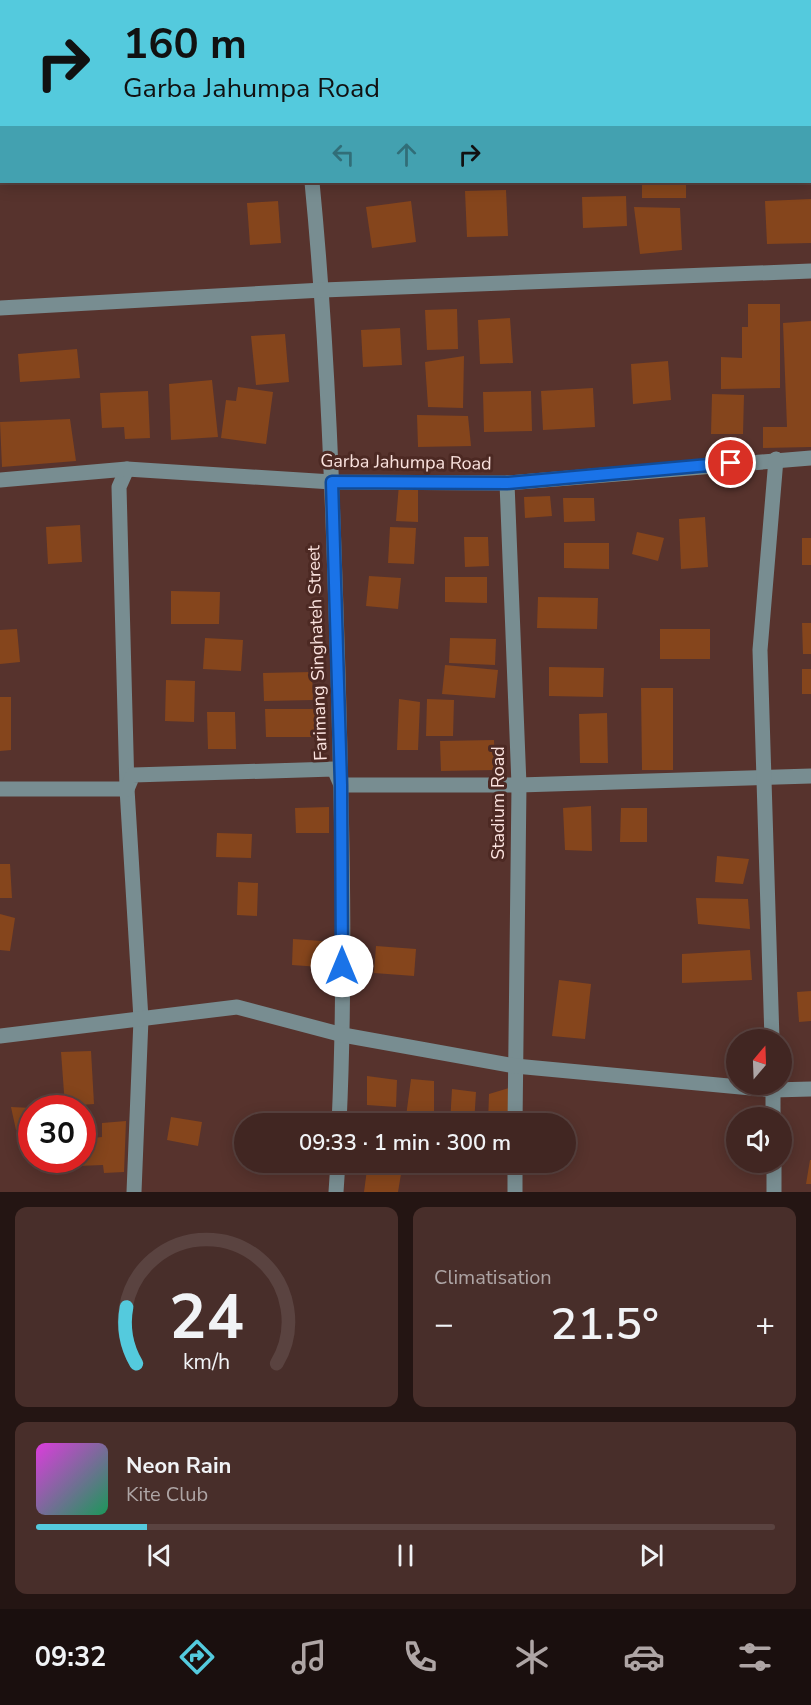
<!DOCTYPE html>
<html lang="fr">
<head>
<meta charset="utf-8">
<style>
  body { margin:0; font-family:"Nunito Sans",sans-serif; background:#482e2a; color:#f1f3f6; height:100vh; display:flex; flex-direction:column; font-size:22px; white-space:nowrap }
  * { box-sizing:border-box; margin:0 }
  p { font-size:20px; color:#aea5a5 }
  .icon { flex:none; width:33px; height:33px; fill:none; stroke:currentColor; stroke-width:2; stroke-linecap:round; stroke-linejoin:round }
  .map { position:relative; height:1192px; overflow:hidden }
  .details { display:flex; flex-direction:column; gap:15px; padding:15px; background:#241513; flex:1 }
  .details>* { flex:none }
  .top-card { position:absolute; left:0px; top:0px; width:812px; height:183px; box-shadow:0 3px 15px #0003,0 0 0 2px #5a4340; background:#54cadd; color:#111; overflow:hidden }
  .needle { width:39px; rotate:19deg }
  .buttons { position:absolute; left:726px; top:1029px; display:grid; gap:12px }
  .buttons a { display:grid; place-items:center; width:66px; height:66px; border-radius:50%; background:#412622; box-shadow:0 3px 15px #0003,0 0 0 2px #5a4340; font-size:30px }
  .speed { position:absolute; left:18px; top:1095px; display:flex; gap:12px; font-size:30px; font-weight:700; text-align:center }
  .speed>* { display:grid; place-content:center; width:78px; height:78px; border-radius:50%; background:#412622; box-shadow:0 3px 15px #0003,0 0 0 2px #5a4340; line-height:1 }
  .speed .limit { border:9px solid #d22; background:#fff; color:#111 }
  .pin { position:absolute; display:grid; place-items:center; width:51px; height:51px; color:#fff; margin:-26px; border:3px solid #fff; border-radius:50%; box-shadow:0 2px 6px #0007 }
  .me { position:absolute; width:66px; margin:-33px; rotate:0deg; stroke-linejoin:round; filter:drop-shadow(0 0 4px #0008) }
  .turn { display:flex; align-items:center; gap:21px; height:126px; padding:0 24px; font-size:27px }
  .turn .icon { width:78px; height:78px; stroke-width:2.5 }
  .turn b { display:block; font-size:42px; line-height:51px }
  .lanes { display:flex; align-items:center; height:57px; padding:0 24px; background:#0003; justify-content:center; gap:30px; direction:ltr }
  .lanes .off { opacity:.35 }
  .big { font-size:45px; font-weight:600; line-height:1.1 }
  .details .tile { flex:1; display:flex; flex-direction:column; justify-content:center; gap:9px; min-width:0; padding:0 21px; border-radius:12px; background:#482e2a }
  .details .dial { align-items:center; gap:0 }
  .dial svg { height:156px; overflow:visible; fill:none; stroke:#5a4340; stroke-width:7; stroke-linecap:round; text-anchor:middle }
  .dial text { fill:#f1f3f6; stroke:none }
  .song { display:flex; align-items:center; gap:18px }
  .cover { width:72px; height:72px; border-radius:9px; background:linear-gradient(135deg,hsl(300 70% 55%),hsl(150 70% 35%)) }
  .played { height:6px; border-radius:3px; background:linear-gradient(90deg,#54cadd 15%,#5a4340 15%) }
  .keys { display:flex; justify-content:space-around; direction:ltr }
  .heat { display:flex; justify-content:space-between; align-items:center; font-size:33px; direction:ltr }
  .details .tiles { flex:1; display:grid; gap:15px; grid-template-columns:1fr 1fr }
  .tile:last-child { grid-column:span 2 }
  .trip { position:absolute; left:234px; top:1113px; width:342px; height:60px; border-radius:30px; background:#412622; box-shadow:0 3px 15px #0003,0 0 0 2px #5a4340; font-weight:600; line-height:60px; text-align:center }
  .tab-bar { display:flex; height:96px; justify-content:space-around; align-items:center; background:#1a0f0e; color:#aea5a5 }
  .tab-bar .icon { width:42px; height:42px }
  .tab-bar .on { color:#54cadd }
  .tab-bar b { font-size:27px; color:#f1f3f6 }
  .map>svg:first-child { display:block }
</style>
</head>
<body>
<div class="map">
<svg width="811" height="1192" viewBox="0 0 811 1192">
  <rect width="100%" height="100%" fill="#57332d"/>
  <g fill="#85451c">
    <rect x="642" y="182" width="44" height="16"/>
    <polygon points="506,190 508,236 467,237 465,191"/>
    <polygon points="626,196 627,226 583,228 582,197"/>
    <polygon points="811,199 811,243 767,244 765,201"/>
    <polygon points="278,201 281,243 250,245 247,203"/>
    <polygon points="411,201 416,242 372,248 366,207"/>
    <polygon points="634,207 680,208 682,250 640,254"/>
    <polygon points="748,304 780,304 780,388 721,389 721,357 742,358 742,327 748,327"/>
    <polygon points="457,309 458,349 427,350 425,310"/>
    <polygon points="510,318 513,363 480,364 478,320"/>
    <polygon points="811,321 811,447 763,448 763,427 787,427 783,323"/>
    <polygon points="400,328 402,365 363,367 361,330"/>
    <polygon points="285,334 289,382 256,385 251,336"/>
    <polygon points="77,349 80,378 20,382 18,354"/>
    <polygon points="464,356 463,408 428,407 425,362"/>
    <polygon points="668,361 671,400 633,404 631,364"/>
    <polygon points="212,380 218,437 171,440 169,384"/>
    <polygon points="238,387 273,392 266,444 221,438 226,400 236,401"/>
    <polygon points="593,388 595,427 543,430 541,391"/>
    <polygon points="148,391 150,438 125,439 124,427 102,428 100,393"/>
    <polygon points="531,391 532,431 484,432 483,392"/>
    <polygon points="712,394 744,395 743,434 711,434"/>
    <polygon points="417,415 468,416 471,446 418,447"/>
    <polygon points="70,419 76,461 2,467 0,422"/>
    <polygon points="399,484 418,486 418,522 396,521"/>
    <polygon points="550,496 552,516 525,518 524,497"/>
    <polygon points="563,498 594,498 595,521 564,522"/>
    <polygon points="705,517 708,567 681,569 679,519"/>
    <polygon points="80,525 82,562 48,564 46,527"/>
    <polygon points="390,527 416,528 414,564 388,563"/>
    <polygon points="637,532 664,538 658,561 632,554"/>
    <polygon points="464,537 488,537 489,566 465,567"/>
    <rect x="802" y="538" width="9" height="27"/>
    <polygon points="564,543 609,543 609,569 564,568"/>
    <polygon points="369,576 401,578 398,609 366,606"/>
    <polygon points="445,577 487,577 487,603 445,602"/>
    <polygon points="171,591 220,592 219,624 171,624"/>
    <polygon points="538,597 598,598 597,629 537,628"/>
    <polygon points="802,623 811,623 811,654 803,654"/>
    <polygon points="17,629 20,662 0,664 0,630"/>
    <rect x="660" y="629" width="50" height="30"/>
    <polygon points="205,638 243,640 241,671 203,669"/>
    <polygon points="450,638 496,639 495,665 449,663"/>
    <polygon points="445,665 498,670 495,698 442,694"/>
    <polygon points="549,667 604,668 603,697 549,696"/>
    <rect x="802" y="669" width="9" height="25"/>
    <polygon points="312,672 313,700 264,701 263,673"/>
    <polygon points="166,680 195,681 194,722 165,721"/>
    <polygon points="641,688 673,688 673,770 642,770"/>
    <polygon points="0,697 11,697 11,750 0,751"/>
    <polygon points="399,699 420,702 418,750 397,750"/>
    <polygon points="427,699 454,700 453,736 426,736"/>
    <polygon points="265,709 315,709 315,737 266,737"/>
    <polygon points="207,712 235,712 236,749 208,749"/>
    <polygon points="607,713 608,763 580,763 579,714"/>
    <polygon points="494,740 495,770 441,771 440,741"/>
    <polygon points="591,806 592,851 565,850 563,808"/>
    <polygon points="329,807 329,833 296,833 295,808"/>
    <polygon points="621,808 647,808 647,842 620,842"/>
    <polygon points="217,833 252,834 251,858 216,857"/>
    <polygon points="717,856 749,859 743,884 715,882"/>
    <polygon points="0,864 10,864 12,898 0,898"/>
    <polygon points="238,882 258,883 257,916 237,915"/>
    <polygon points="696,898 748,899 750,929 698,924"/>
    <polygon points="0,914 15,918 10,951 0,950"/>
    <polygon points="293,939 335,942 334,968 292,965"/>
    <polygon points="376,946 416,949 414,976 374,973"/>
    <polygon points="750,950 752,980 682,983 682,954"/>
    <polygon points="559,980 591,984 585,1039 552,1036"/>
    <polygon points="811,991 811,1021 799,1022 797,992"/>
    <polygon points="91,1051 94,1104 65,1106 61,1052"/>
    <polygon points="367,1076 397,1080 396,1107 367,1105"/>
    <polygon points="411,1079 434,1081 434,1124 405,1124"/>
    <polygon points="509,1088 508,1124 488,1124 489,1094"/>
    <polygon points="452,1089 476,1092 474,1124 450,1124"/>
    <polygon points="11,1107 32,1108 32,1128 16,1130"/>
    <polygon points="171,1117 202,1122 198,1146 167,1140"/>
    <polygon points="126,1121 124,1172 104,1173 103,1165 78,1166 78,1160 82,1160 82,1139 102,1137 102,1123"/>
    <polygon points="32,1134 32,1158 26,1158 24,1135"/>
    <polygon points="810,1160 811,1160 811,1184 806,1184"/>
    <polygon points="368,1162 403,1162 398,1192 364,1192"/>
    <polygon points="485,1162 505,1162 506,1175 485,1173"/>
  </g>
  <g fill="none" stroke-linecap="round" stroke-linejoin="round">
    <g stroke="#788d91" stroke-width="15">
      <polyline points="295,0 295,2"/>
      <path d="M312,182C328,345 333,509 338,673C342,823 346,974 339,1124"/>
      <polyline points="0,308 323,290 811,271"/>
      <polyline points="127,469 119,487 127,789 141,1019 134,1192"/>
      <polyline points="0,480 127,469 332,482 507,483 811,458"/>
      <polyline points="507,483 519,785 515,1124"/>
      <polyline points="0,789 127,789 133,775 334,769 341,785 519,785 811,776"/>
      <polyline points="0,1036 237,1007 343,1035 515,1066 773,1090 811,1089"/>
      <polyline points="772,1040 760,650 776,459"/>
      <polyline points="773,1084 773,1118"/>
      <polyline points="515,1162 515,1192"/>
      <polyline points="774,1162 774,1192"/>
      <polyline points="336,1192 338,1162"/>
    </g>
  </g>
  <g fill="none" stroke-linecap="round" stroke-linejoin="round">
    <g stroke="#114b97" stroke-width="15">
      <polyline id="route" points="342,966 341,785 332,482 507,483 731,463"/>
    </g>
    <use href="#route" stroke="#1a73e8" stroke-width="10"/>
  </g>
  <g text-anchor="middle" stroke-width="6" stroke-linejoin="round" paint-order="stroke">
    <g font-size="18" fill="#fbe3df" stroke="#4c2923">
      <text transform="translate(406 462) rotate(1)" y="6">Garba Jahumpa Road</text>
      <text transform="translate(317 653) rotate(-92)" y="6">Farimang Singhateh Street</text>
      <text transform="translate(498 803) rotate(-90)" y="6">Stadium Road</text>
    </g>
  </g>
</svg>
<div class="buttons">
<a><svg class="needle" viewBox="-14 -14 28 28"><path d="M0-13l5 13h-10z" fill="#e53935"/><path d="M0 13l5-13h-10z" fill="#aea5a5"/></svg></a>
<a><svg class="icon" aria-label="sound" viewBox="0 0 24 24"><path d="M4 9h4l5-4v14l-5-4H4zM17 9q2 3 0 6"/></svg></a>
</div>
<div class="speed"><div class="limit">30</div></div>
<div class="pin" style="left:731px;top:463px;background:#d93025"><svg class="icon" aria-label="arrive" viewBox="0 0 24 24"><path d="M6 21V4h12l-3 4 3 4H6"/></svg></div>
<svg class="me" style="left:342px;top:966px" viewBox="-20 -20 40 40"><circle r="19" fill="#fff"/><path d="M0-13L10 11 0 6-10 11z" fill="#1a73e8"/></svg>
<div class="trip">09:33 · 1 min · 300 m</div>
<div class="top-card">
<div class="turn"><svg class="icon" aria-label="right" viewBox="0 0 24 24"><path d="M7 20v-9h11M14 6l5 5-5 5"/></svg><div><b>160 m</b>Garba Jahumpa Road</div></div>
<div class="lanes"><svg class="icon off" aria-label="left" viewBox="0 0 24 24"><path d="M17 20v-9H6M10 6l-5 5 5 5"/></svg><svg class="icon off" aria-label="ahead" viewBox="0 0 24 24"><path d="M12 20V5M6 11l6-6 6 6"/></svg><svg class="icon" aria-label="right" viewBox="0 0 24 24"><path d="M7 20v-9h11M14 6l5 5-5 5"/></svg></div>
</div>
</div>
<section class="details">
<div class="tiles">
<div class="tile dial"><svg viewBox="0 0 100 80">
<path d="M14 69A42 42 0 1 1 86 69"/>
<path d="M14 69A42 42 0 0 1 9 40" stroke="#54cadd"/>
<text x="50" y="56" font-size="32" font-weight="700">24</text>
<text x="50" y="72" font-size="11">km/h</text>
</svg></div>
<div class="tile"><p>Climatisation</p>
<div class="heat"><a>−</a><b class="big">21.5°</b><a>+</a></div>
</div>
<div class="tile">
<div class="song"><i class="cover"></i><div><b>Neon Rain</b><p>Kite Club</p></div></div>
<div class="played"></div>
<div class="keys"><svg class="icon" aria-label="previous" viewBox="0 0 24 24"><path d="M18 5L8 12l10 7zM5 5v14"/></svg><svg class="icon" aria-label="pause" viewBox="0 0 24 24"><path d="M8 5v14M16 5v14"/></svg><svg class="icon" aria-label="next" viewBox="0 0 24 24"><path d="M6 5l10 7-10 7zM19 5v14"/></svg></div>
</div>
</div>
</section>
<nav class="tab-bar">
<b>09:32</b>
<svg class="icon on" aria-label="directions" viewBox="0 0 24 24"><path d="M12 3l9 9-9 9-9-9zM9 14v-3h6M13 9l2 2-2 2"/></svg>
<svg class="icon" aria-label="music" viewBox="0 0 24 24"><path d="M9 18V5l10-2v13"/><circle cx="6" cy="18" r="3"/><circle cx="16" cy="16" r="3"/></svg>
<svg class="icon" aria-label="phone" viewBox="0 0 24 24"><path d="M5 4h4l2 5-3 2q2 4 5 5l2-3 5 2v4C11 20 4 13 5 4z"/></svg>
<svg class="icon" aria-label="climate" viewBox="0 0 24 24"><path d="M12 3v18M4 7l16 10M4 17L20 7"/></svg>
<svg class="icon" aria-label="car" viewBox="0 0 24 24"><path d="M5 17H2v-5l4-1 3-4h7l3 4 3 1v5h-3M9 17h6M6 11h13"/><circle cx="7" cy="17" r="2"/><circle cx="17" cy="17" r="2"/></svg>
<svg class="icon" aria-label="filters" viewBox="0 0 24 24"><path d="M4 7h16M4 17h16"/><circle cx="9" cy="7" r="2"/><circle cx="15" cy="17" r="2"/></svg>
</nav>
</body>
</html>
